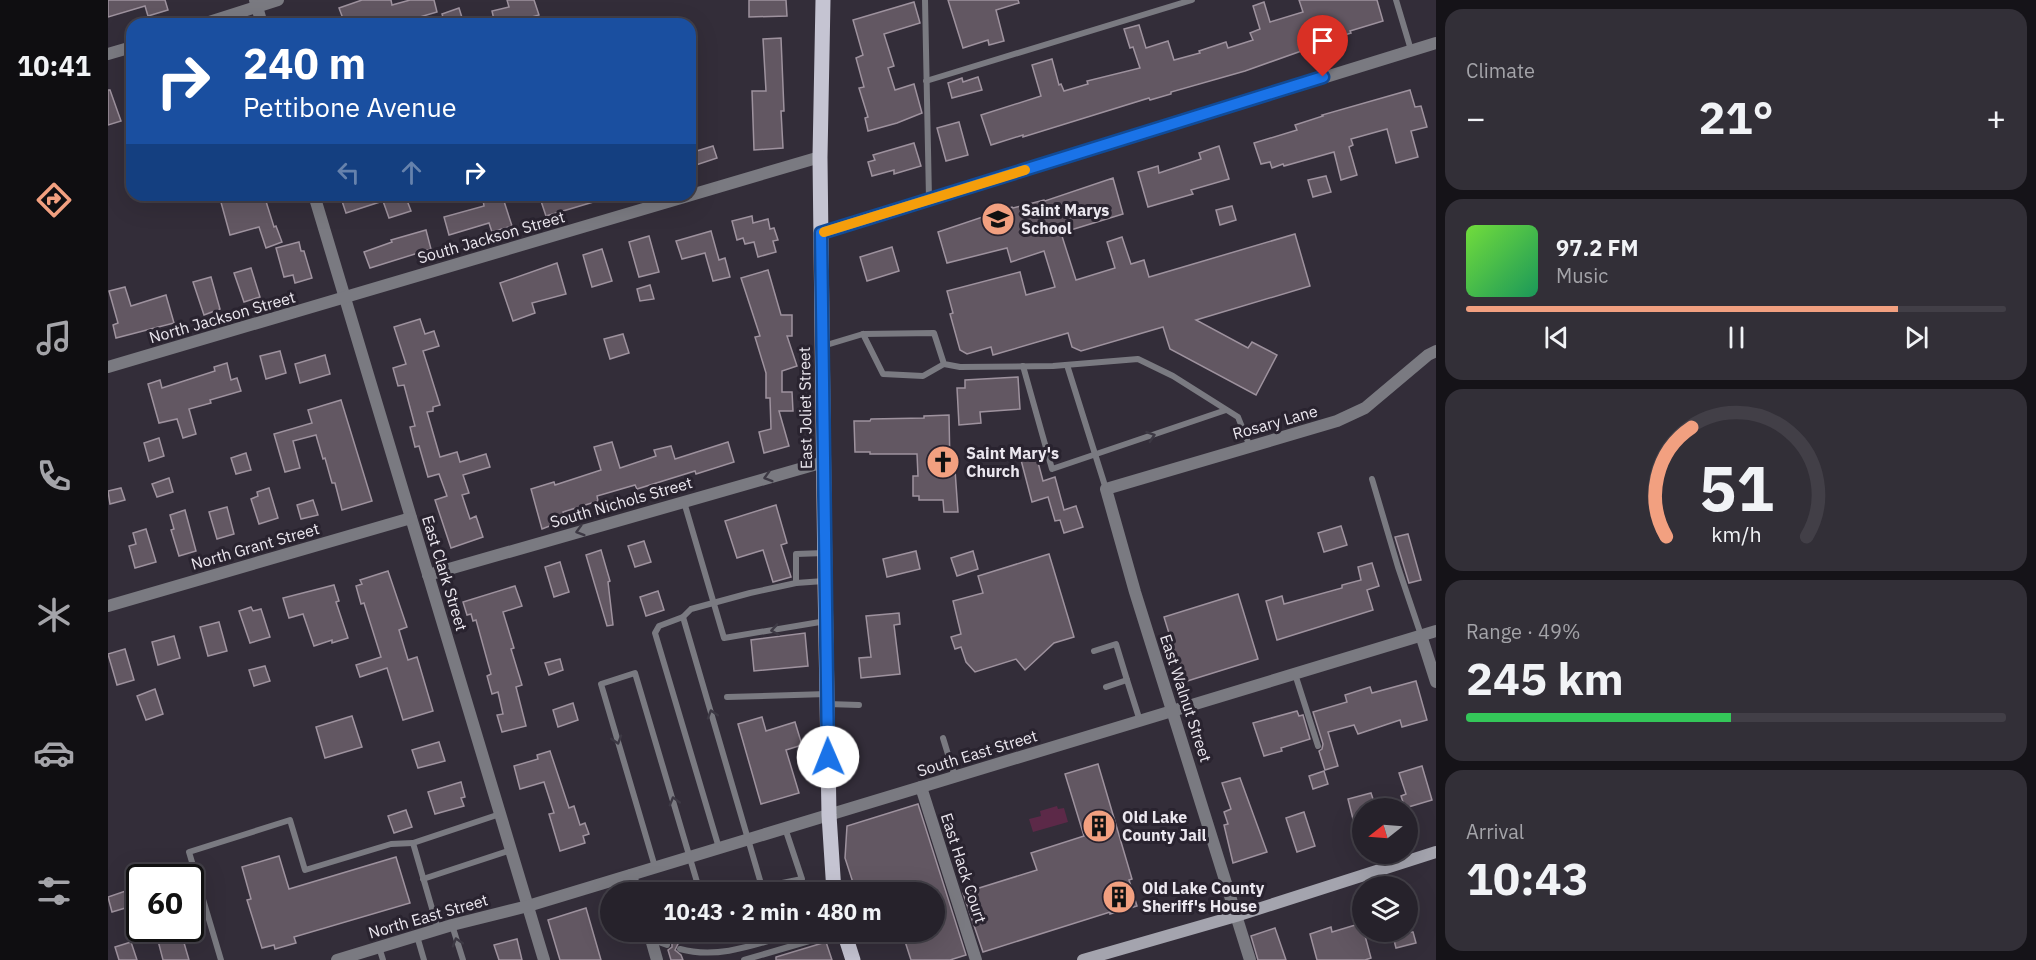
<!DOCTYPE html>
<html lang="en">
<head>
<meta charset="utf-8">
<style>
  body { margin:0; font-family:"IBM Plex Sans",sans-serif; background:#322f37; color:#f1f3f6; height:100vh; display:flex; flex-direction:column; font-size:22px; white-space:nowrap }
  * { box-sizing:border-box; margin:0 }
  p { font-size:20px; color:#a4a4a9 }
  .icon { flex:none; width:33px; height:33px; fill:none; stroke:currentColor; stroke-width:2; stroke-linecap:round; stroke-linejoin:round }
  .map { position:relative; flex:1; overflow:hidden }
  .panel { display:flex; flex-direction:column; gap:9px; padding:9px; background:#151318; width:600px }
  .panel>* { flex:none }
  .top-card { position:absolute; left:18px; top:18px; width:570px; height:183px; border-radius:18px; box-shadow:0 6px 24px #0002,0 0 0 2px #423f47; background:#1a4fa0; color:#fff; overflow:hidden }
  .needle { width:39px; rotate:253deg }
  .controls { position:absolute; left:1244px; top:798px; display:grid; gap:12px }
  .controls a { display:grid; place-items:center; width:66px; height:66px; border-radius:50%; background:#26222b; box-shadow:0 6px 24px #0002,0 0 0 2px #423f47; font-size:30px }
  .speed { position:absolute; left:18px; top:864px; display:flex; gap:12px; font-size:30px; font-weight:700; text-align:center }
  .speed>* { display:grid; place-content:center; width:78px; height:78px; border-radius:50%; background:#26222b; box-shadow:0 6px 24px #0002,0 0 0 2px #423f47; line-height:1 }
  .speed .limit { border:3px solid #111; border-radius:9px; background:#fff; color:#111 }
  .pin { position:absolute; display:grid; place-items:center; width:51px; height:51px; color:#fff; margin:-62px -26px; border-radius:50% 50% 50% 0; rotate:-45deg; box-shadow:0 0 6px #0007 }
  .pin .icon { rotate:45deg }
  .me { position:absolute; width:66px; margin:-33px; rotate:359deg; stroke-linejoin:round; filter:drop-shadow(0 0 4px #0008) }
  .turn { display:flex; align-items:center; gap:21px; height:126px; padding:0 18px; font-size:27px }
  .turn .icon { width:78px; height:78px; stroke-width:2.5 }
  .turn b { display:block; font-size:42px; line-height:51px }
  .lanes { display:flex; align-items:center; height:57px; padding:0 18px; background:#0003; justify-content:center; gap:30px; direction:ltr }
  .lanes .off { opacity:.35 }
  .big { font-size:45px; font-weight:700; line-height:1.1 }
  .panel .card { flex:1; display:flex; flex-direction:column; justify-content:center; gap:9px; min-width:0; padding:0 21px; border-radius:18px; background:#322f37 }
  .panel .dial { align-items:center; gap:0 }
  .dial svg { height:156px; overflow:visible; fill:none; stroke:#423f47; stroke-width:7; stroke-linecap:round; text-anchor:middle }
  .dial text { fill:#f1f3f6; stroke:none }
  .song { display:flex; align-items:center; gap:18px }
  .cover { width:72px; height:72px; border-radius:9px; background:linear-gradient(135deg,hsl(100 70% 55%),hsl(150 70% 35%)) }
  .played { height:6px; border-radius:3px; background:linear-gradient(90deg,#f2a080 80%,#423f47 80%) }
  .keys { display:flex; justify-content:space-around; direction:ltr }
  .heat { display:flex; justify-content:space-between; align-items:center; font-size:33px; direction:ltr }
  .charge { height:9px; border-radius:4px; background:linear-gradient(90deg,#34c759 49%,#423f47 0) }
  .trip { position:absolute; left:492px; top:882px; width:345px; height:60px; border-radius:30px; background:#26222b; box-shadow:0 6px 24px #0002,0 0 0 2px #423f47; font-weight:700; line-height:60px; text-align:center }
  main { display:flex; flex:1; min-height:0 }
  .tab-bar { display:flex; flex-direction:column; width:108px; justify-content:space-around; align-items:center; background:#0f0e11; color:#a4a4a9 }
  .tab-bar .icon { width:42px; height:42px }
  .tab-bar .active { color:#f2a080 }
  .tab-bar b { font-size:27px; color:#f1f3f6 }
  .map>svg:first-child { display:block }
</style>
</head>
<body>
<main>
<nav class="tab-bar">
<b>10:41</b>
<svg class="icon active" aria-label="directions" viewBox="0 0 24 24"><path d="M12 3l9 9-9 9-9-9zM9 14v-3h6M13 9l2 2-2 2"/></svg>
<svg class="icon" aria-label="music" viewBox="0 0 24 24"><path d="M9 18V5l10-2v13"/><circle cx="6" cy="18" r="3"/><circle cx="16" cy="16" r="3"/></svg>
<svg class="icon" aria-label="phone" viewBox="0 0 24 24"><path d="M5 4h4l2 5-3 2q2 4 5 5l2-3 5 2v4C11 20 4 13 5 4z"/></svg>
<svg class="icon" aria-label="climate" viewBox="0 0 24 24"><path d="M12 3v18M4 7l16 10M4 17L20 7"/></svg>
<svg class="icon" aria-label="car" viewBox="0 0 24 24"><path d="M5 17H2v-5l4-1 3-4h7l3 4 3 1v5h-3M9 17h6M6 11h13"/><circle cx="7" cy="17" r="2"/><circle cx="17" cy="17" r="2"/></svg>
<svg class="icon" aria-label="filters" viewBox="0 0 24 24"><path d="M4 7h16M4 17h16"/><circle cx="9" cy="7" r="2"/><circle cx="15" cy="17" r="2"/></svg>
</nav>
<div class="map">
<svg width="1328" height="960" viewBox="0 0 1328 960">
  <rect width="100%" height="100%" fill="#332d39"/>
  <polygon fill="#5c2948" points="949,806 950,809 956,808 960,822 925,832 921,819 933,816 932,811"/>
  <g fill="#625762" stroke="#9e929e" stroke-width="1.5">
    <polygon points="0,0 57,0 60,10 40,16 37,6 0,17"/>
    <polygon points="254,0 283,0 284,5 302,0 326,0 329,12 288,24 283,24 282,21 270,24 237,24 231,8"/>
    <polygon points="399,0 426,0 431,15 398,24 387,24 384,11 401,7"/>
    <polygon points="641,0 678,0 679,16 641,17"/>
    <polygon points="840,0 910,0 911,3 888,10 896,41 881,45 880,40 855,48"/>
    <polygon points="1191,0 1269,0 1275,21 1242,31 1243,33 1218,41 1219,44 1199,49 1137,71 1063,92 1063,94 1042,100 1041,98 915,137 915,135 883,145 873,115 933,96 924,65 944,59 951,85 953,84 956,91 980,84 979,81 1032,68 1025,47 1022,48 1016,29 1031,25 1038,48 1060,41 1066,60 1092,53 1091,51 1118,42 1120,48 1145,40 1142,33 1152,29 1145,6 1156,2 1162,22 1195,12"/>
    <polygon points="806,2 812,23 776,34 786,66 780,68 787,90 806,84 814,113 789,123 760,131 757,118 760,117 751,88 756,87 748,58 755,55 745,20"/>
    <polygon points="351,8 356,24 337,24 334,14"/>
    <polygon points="673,38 676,111 673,111 675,148 646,150 644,91 658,91 655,39"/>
    <polygon points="870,77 874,90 844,98 840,83 854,78 855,82"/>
    <polygon points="0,90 2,90 13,121 0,125"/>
    <polygon points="1302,90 1307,107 1313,106 1319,127 1303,131 1310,157 1288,163 1279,129 1243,139 1245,145 1241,147 1249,175 1233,180 1226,152 1176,166 1175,164 1164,168 1162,162 1153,164 1146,143 1189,130 1187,125 1215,116 1214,115"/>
    <polygon points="851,122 860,155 838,161 829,128"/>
    <polygon points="806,143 813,166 786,174 786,170 764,176 760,162 767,160 765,155"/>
    <polygon points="605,146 609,158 582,167 582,153"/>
    <polygon points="1111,146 1121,179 1083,190 1085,194 1040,207 1030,172 1050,166 1051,173 1093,159 1091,153"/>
    <polygon points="1218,176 1223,192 1205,197 1200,180"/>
    <polygon points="1005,178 1015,214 953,233 968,280 1007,268 999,242 1014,237 1023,264 1036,260 1041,277 1187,234 1202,286 1088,320 1140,348 1144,342 1169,355 1148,395 1062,349 1055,327 973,351 964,347 960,333 885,355 883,347 859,354 852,350 842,314 845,313 839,291 912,272 918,295 947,287 936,251 903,262 899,248 839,263 830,232 904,207 905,208 936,200 937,201"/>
    <polygon points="111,195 156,195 166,227 168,226 174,242 158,248 151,227 122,235"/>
    <polygon points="232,195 297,195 303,211 281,218 275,201 238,213"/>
    <polygon points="391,195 394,195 404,226 384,232 381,223 341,235 336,217 376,206 375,200"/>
    <polygon points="431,195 498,195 499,198 438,216"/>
    <polygon points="1124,206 1128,220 1112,225 1108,210"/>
    <polygon points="644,216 645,223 660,219 662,229 666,228 670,240 665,241 668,252 650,257 646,242 637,244 635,238 629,240 624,221"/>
    <polygon points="318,230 323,249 262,268 256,252 284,242 283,240"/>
    <polygon points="603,231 611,260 617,258 622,277 605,281 597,253 574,259 568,241"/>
    <polygon points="541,236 551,272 531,277 521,242"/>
    <polygon points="191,242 193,251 196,251 204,278 187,283 185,275 176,277 168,248"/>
    <polygon points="784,247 791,271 759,281 752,257"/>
    <polygon points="494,249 504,281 484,287 475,255"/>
    <polygon points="449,263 458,294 424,303 427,313 405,321 392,283"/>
    <polygon points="143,268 152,297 136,302 126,273"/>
    <polygon points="660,270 673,315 684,315 684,336 679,336 689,366 674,371 674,392 684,392 685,411 671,411 681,446 656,453 651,432 663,429 662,398 658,398 658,373 647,337 652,336 633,278"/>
    <polygon points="103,277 112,309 96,315 85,282"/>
    <polygon points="542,285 546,299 532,301 529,289"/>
    <polygon points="17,287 23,306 58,295 66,323 8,338 5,325 10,323 1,291"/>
    <polygon points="312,319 317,334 326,331 331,346 315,351 332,405 325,407 325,411 319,412 332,457 349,452 352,462 378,454 382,467 355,475 361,493 354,495 362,519 368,516 375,537 343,548 327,500 339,496 331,474 320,477 311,446 307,447 302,427 307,426 296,385 290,386 285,368 298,364 286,327"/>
    <polygon points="515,334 521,353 502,359 496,339"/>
    <polygon points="172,351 178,373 158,379 152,356"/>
    <polygon points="217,355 222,374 192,383 187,364"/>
    <polygon points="119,363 123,380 129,378 133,391 102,400 103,403 81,409 88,434 75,438 69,419 51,423 40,384 52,380 54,388 107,371 106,367"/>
    <polygon points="910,377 912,409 872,412 873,423 851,425 849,388 857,388 857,380"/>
    <polygon points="233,400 264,501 234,510 227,483 224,483 217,458 215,459 208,435 185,441 192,468 177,472 166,434 204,423 200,410"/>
    <polygon points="841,415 842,467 847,470 850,512 836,512 835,500 811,500 811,496 805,496 805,476 810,476 809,454 762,454 762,452 747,452 746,421 762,421 763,419 816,418 816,416"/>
    <polygon points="51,438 56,456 41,461 36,443"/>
    <polygon points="504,442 512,468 548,456 546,450 563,446 567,459 620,442 626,462 588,474 587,471 529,489 527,485 489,496 490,501 455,512 457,520 434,529 423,489 446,482 447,485 493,470 486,447"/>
    <polygon points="138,453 143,470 128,474 123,458"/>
    <polygon points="928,455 935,481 947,477 956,510 968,506 975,527 956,533 952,520 947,521 940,497 924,502 913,460"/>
    <polygon points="61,478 65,492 49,497 44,484"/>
    <polygon points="13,488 17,500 2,504 0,491"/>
    <polygon points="161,488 170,518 151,524 143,499 150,496 149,492"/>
    <polygon points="205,500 210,515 193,519 189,505"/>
    <polygon points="668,505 679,543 673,545 683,577 665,582 655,550 629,558 617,521"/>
    <polygon points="119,507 126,534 109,539 101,512"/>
    <polygon points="77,510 88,551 71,556 63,530 66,529 62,515"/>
    <polygon points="1233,526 1239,545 1216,552 1210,533"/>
    <polygon points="38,529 48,562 27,568 21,546 28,544 25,533"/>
    <polygon points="1300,534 1313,580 1301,583 1287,537"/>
    <polygon points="536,541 543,562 527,567 520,546"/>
    <polygon points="493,550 502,581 500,582 505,625 499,626 478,555"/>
    <polygon points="808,551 812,569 779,577 775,559"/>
    <polygon points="865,551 870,569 849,576 843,558"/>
    <polygon points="941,554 966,637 946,643 917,670 908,659 867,672 858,662 853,647 847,649 843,637 853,634 845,601 875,593 870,576"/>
    <polygon points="452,562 461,592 446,597 437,567"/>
    <polygon points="1264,563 1271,586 1259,590 1265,610 1169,640 1158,601 1174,596 1176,604 1234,588 1234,585 1253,580 1250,567"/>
    <polygon points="280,571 299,627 291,630 300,660 309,657 325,711 295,720 279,668 252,677 248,665 273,657 256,603 253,604 248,586 254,584 252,580"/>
    <polygon points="226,585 231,601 228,602 240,638 224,643 224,640 206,646 195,614 181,618 175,598"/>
    <polygon points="407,586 414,606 395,612 406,648 403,649 414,685 408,687 418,726 394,732 389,715 395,714 390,692 384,694 379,676 383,674 368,620 365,621 363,614 359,615 355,602"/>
    <polygon points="550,591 556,610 538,616 532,597"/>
    <polygon points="1130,594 1150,659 1076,682 1056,617"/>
    <polygon points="143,607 145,611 153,609 162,637 142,643 131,611"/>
    <polygon points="791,613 792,624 786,625 792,674 753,678 751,658 763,657 758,616"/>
    <polygon points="111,622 119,651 100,656 92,627"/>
    <polygon points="697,633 700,666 646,671 643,640"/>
    <polygon points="66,636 72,658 50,665 44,642"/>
    <polygon points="17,649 26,680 9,685 0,654"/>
    <polygon points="452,659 455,670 441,675 437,663"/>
    <polygon points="157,666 162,681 146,686 141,670"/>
    <polygon points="1308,681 1319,720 1294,727 1292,720 1250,734 1246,725 1220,732 1230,766 1217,770 1211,751 1214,749 1215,744 1205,712 1239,702 1237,695 1262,687 1264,693"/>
    <polygon points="47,689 55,714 38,720 29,696"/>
    <polygon points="465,703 470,720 450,727 445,710"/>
    <polygon points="1189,711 1191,716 1195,715 1202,739 1173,748 1174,751 1156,756 1145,723"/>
    <polygon points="244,716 254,747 217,758 208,727"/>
    <polygon points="654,717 658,731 687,722 694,745 678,750 691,793 653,804 630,724"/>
    <polygon points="331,742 337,761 310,768 304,750"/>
    <polygon points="442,751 461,808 466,806 472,825 477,823 481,834 475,836 477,843 452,851 441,814 446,813 436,782 412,789 406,766 430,759 429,755"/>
    <polygon points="990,764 1024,879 1021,880 1029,906 1002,914 1002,912 875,952 855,893 929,870 923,853 976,836 957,774"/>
    <polygon points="1314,766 1324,800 1297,808 1293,796 1298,794 1291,773"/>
    <polygon points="1216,771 1220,784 1205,789 1201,776"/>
    <polygon points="1132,778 1159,852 1125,863 1116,825 1120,824 1116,812 1123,809 1114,783"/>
    <polygon points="353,782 357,797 353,798 356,806 327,814 320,792"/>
    <polygon points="1263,793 1268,808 1254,808 1254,838 1250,839 1240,799"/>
    <polygon points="810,804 858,955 842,960 803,960 794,932 826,932 826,892 748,892 737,858 739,826"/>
    <polygon points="298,810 304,827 286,833 280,816"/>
    <polygon points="1196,812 1207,846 1189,852 1178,818"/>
    <polygon points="171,856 181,889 288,857 302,903 186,937 188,943 167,949 166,945 154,948 139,900 143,899 134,867"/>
    <polygon points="32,886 32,901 23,903 24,906 4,912 0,897"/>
    <polygon points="478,908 493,960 452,960 440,920"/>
    <polygon points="1254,923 1254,932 1256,932 1263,958 1257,960 1209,960 1202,934 1223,927 1224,932"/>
    <polygon points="1167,928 1178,960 1150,960 1143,936"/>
    <polygon points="64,929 66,938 74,936 81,960 55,960 48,933"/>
    <polygon points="555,932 566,932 570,944 567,950 573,955 575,960 563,960 560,950 564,947 564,944 557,939"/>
    <polygon points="1284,932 1305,932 1308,943 1288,948"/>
    <polygon points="409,939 414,960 391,960 386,945"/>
    <polygon points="23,942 29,960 11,960 7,947"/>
    <polygon points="718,942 724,960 668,960 668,957"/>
  </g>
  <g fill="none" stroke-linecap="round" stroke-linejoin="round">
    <g stroke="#7a7a81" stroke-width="6">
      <polyline points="817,0 821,199"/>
      <polyline points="1288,0 1303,50"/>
      <polyline points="818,81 1084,0"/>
      <polyline points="755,334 775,374 815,376 836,364"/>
      <polyline points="715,346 755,334 826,333 836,364 852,367 945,366 1030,359 1065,376 1130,417 1142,447"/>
      <polyline points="959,365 998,489"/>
      <polyline points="915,366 944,469 1118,410"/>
      <polyline points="1264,479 1290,567 1313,635"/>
      <polyline points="576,502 616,638 718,621"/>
      <polyline points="688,583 688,554 717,553"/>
      <polyline points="575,617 583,609 642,593 688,583 716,581"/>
      <polyline points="986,651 1008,644 1019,680"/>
      <polyline points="1187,674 1210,746"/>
      <polyline points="998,687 1019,680 1032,721"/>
      <polyline points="619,697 719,694"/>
      <polyline points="720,704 751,705"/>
      <polyline points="835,738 847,777"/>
      <polyline points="611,848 547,633 551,626 575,617 654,887 694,879 677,828"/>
      <polyline points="547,867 493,684 527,673 592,892"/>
      <polyline points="315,879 403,850"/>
      <polyline points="344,925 355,960"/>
      <polyline points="330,929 305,843 392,814"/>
      <path d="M604,932C616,942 627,936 640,932"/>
      <polyline points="309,936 316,960"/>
      <polyline points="545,940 559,945"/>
      <polyline points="271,947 275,960"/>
      <path d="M572,949C612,960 651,943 690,932"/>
      <polyline points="113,960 81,852 182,820 197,870 283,844 305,843"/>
      <polyline points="636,960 732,932"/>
    </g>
    <g stroke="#7a7a81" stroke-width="12">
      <polyline points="147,0 154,24"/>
      <polyline points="95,24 170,0"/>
      <polyline points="0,54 24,47"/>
      <polyline points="206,195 436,960"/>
      <polyline points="713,233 1328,43"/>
      <polyline points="0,367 712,157"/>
      <polyline points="320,575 716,462"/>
      <polyline points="0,606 303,518"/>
      <polyline points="1313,635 1328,682"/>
      <polyline points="813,787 868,960"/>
      <polyline points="523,875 528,892"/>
      <polyline points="541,932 549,960"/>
      <polyline points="229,960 344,925 420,906 1328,631"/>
      <polyline points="1142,960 1027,592 998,489 1229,421 1257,408 1320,355 1328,351"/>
    </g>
    <polyline stroke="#a4a4ae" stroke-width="12" points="975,960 1128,916 1328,852"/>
    <g stroke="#c5c4d2" stroke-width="15">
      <polyline points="715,0 712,157 717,581 721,815 726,892"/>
      <polyline points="736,932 745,960"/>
    </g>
  </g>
  <defs><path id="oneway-chevron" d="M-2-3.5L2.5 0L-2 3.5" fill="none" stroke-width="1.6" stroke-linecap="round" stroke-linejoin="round" transform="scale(1.5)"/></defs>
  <g stroke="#3d3944">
    <use href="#oneway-chevron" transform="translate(1043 436) rotate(-19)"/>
    <use href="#oneway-chevron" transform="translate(660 477) rotate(164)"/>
    <use href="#oneway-chevron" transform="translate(472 531) rotate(164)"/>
    <use href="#oneway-chevron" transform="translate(667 630) rotate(171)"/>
    <use href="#oneway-chevron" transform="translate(604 714) rotate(-107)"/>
    <use href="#oneway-chevron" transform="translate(509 740) rotate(73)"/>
    <use href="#oneway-chevron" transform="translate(566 801) rotate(-106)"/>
    <use href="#oneway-chevron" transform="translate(349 942) rotate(-107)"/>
  </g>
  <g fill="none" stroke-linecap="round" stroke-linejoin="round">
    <g stroke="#114b97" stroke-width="15">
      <polyline id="route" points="720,757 713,233 1215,77"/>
    </g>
    <use href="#route" stroke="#1a73e8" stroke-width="10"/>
    <polyline stroke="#f59e0b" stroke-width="10" points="716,232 917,170"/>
  </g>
  <defs>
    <g id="school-disc" transform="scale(1.725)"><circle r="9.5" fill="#f2a080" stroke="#29232f"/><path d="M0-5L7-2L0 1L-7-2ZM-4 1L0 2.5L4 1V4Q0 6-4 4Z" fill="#111"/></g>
    <g id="church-disc" transform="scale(1.725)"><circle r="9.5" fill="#f2a080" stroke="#29232f"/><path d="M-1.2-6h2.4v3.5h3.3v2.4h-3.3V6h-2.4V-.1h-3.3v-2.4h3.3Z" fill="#111"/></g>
    <g id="building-disc" transform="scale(1.725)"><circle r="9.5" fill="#f2a080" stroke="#29232f"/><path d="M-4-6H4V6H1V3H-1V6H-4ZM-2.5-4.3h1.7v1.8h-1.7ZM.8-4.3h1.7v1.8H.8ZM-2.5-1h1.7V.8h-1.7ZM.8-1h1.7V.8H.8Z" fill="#111"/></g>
  </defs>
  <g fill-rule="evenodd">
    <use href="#school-disc" x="890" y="219"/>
    <use href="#church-disc" x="835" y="462"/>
    <use href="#building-disc" x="991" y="826"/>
    <use href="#building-disc" x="1011" y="897"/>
  </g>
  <g text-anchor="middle" stroke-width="6" stroke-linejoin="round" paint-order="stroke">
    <g font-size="16" font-weight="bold" fill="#ebe7ef" stroke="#29232f" text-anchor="start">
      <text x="913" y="216">Saint Marys<tspan x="913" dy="18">School</tspan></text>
      <text x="858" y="459">Saint Mary's<tspan x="858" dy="18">Church</tspan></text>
      <text x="1014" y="823">Old Lake<tspan x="1014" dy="18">County Jail</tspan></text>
      <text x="1034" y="894">Old Lake County<tspan x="1034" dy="18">Sheriff's House</tspan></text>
    </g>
    <g font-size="16" fill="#ebe7ef" stroke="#29232f">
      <text transform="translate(383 237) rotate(-16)" y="6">South Jackson Street</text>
      <text transform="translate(114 317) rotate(-16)" y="6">North Jackson Street</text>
      <text transform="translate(697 408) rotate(-91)" y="6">East Joliet Street</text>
      <text transform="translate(1167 422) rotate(-16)" y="6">Rosary Lane</text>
      <text transform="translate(513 502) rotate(-16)" y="6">South Nichols Street</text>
      <text transform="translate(147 546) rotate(-16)" y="6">North Grant Street</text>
      <text transform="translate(337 573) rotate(73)" y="6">East Clark Street</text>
      <text transform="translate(1078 698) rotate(72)" y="6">East Walnut Street</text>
      <text transform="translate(869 753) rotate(-17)" y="6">South East Street</text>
      <text transform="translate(856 868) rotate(72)" y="6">East Hack Court</text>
      <text transform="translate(320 916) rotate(-16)" y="6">North East Street</text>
    </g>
  </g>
</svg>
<div class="controls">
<a><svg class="needle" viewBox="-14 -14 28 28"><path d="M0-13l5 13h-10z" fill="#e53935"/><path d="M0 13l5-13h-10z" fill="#a4a4a9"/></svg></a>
<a><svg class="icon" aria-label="layers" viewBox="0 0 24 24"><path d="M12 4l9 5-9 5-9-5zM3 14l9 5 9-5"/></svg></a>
</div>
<div class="speed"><div class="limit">60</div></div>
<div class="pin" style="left:1215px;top:77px;background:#d93025"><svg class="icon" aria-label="arrive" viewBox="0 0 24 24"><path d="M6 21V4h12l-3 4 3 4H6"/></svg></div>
<svg class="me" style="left:720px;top:757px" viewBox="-20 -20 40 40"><circle r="19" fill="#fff"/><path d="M0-13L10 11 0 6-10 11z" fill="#1a73e8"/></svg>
<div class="trip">10:43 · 2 min · 480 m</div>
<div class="top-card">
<div class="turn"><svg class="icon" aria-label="right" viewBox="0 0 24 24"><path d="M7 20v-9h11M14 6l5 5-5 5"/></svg><div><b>240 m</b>Pettibone Avenue</div></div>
<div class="lanes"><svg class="icon off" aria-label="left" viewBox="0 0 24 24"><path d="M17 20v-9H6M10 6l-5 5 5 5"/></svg><svg class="icon off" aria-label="ahead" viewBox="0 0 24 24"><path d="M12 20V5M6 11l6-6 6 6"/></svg><svg class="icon" aria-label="right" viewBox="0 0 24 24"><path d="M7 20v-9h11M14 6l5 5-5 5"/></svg></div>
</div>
</div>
<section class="panel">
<div class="card"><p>Climate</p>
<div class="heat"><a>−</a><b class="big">21°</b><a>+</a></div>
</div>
<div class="card">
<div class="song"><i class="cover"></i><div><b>97.2 FM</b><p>Music</p></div></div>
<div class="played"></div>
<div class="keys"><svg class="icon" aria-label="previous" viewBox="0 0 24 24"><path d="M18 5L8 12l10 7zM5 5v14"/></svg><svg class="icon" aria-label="pause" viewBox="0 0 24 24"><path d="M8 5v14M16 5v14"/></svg><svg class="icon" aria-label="next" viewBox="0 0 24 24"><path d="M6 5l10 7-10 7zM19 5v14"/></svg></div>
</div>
<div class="card dial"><svg viewBox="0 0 100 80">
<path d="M14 69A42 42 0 1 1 86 69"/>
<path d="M14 69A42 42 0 0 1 27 13" stroke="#f2a080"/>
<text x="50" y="56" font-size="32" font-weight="700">51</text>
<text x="50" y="72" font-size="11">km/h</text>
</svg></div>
<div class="card"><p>Range · 49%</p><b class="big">245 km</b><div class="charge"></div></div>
<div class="card"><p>Arrival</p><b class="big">10:43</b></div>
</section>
</main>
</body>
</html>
